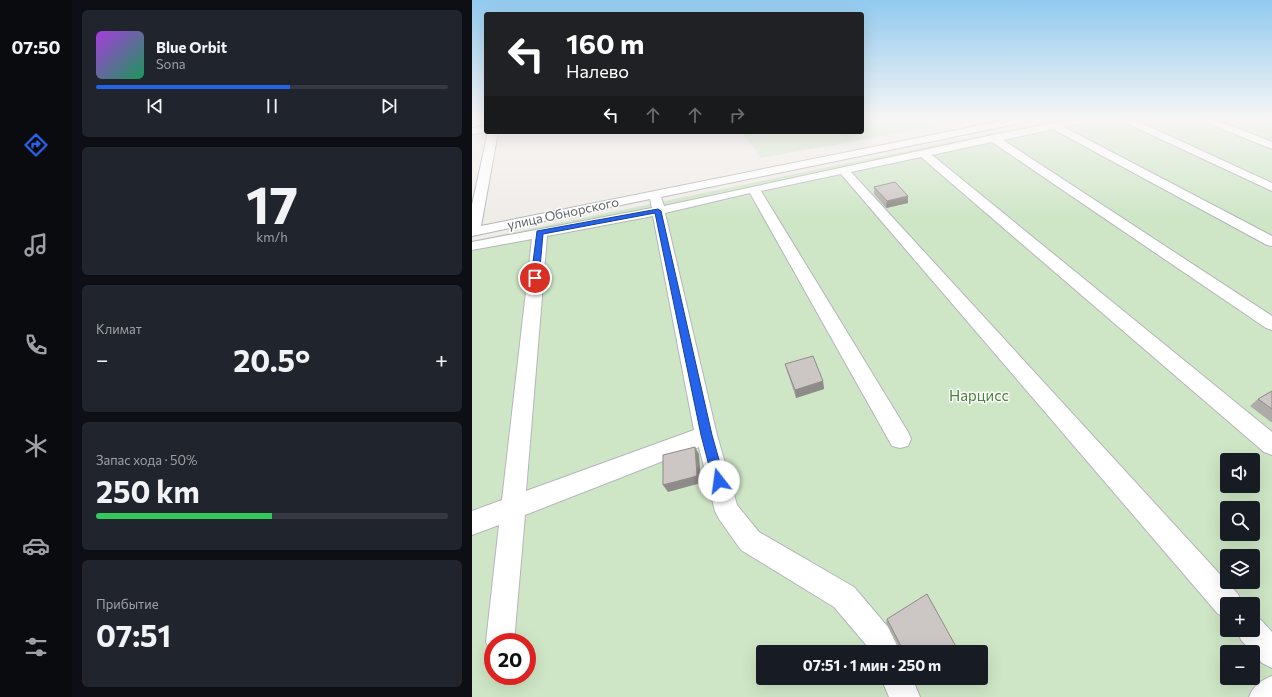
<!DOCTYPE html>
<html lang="ru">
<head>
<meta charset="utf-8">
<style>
  body { margin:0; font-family:Commissioner,sans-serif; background:#20242c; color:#f1f3f6; height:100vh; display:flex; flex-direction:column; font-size:15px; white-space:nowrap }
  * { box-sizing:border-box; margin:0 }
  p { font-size:13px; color:#9ea1a6 }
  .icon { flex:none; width:22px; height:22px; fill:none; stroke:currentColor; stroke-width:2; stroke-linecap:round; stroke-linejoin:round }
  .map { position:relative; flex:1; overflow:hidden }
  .sheet { display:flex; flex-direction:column; gap:10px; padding:10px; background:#0d0f14; width:400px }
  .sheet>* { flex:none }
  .guide { position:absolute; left:12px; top:12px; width:380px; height:122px; border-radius:4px; box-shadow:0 4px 16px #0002; background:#202124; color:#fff; overflow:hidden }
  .tools { position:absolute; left:748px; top:453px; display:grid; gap:8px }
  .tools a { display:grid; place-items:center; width:40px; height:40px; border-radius:4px; background:#171b24; box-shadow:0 4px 16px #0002; font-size:20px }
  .speed { position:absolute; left:12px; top:633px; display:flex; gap:8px; font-size:20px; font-weight:700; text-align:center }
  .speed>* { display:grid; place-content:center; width:52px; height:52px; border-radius:50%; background:#171b24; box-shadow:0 4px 16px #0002; line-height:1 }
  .speed .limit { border:6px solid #d22; background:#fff; color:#111 }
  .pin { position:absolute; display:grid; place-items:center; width:34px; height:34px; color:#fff; margin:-17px; border:2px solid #fff; border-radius:50%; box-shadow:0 1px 4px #0007 }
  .me { position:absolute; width:44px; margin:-22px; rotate:345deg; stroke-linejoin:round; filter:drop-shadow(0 0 3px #0008) }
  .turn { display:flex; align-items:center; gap:14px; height:84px; padding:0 16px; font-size:18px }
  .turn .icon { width:52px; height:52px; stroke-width:2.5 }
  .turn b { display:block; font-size:28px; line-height:34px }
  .lanes { display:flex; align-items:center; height:38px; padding:0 16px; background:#0003; justify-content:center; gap:20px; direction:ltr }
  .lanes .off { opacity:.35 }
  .big { font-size:30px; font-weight:700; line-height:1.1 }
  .sheet .card { flex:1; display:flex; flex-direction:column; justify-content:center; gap:6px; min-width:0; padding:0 14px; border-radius:6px; background:#20242c }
  .sheet .dial { align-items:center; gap:0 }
  .dial b { font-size:52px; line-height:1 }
  .song { display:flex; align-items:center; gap:12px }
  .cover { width:48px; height:48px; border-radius:6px; background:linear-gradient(135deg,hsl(280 70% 55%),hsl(150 70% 35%)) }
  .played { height:4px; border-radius:2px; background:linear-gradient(90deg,#2563eb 55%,#363941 55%) }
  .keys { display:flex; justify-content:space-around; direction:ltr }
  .heat { display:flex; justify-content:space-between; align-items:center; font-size:22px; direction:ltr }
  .charge { height:6px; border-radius:3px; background:linear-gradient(90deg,#34c759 50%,#363941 0) }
  .trip { position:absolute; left:284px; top:645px; width:232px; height:40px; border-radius:4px; background:#171b24; box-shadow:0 4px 16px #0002; font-weight:700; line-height:40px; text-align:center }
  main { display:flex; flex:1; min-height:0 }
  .tab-bar { display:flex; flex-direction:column; width:72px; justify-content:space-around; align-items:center; background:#090b0e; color:#9ea1a6 }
  .tab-bar .icon { width:28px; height:28px }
  .tab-bar .on { color:#2563eb }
  .tab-bar b { font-size:18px; color:#f1f3f6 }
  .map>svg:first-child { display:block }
</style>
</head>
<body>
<main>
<nav class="tab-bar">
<b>07:50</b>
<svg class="icon on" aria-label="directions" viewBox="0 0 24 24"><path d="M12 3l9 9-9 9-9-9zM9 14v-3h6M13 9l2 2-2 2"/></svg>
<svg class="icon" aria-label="music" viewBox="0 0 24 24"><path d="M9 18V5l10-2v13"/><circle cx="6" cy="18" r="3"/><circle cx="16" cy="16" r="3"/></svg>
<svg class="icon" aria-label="phone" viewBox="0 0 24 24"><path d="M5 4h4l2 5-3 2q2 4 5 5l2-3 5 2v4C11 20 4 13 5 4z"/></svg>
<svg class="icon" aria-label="climate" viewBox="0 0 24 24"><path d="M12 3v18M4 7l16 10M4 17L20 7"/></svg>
<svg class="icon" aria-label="car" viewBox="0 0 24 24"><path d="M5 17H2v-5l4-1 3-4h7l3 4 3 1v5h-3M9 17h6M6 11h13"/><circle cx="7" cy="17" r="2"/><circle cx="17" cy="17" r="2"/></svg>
<svg class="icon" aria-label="filters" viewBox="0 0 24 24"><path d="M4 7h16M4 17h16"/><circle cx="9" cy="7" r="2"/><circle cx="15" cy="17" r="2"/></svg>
</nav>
<section class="sheet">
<div class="card">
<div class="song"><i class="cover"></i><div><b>Blue Orbit</b><p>Sona</p></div></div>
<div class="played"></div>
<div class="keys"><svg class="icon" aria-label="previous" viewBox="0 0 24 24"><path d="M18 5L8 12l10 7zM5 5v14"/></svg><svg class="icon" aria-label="pause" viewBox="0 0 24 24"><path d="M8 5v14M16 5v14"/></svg><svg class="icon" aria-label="next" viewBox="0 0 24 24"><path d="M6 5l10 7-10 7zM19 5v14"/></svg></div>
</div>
<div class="card dial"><b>17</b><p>km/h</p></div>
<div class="card"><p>Климат</p>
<div class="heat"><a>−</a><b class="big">20.5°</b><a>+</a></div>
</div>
<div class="card"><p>Запас хода · 50%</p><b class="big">250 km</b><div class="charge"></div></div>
<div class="card"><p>Прибытие</p><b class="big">07:51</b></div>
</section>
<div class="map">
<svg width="800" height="697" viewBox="0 0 800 697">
  <rect width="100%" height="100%" fill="#f0ece8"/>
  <g fill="#cee6c6" fill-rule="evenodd">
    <polygon points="390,120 500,120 289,158 270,132 390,132"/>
    <path d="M583,120H800V697H0V241ZM755,460H781V486H755ZM755,508H781V534H755ZM755,556H781V582H755ZM755,604H781V630H755ZM21,642H55V676H21ZM291,652H509V678H291ZM755,652H781V678H755Z"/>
  </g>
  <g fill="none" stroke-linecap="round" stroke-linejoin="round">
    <g stroke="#b3b6b9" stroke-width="2">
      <g id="minor">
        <path d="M535,120H554L549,123L189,197L192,206L521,135L597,120H615L613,122L592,127L800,236V246L795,245L581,129L531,140L800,316V330L794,328L520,142L460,155L800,432V455L792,452L449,157L379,172L766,594L770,604H755V617L746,614L369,174L289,191L436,432L439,439L436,446L428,448L420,446L278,193L193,213L245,435L265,505L287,532L382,587L416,627L428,652H398L396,647L362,607L269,550L247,519L243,511L227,447L53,515L42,642H21V654L18,652L14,642L27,525L0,535V511L30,500L60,239L0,250V242L180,208L178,199L0,236V205L16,132H26L9,226ZM181,216L222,430L54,491L75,236Z"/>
        <polygon points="650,120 663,120 800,183 800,191 652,122"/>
        <polygon points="731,120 744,120 800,142 800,149 733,122"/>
        <polygon points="14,126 14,132 0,134 0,128"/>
        <polygon points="781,617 789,620 800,632 800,668 790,663 769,640 765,630 781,630"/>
        <path d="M800,676V697H777C782,685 788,681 800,676Z"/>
        <polygon points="409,678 440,678 448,697 417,697"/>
      </g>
    </g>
    <use href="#minor" fill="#fff" fill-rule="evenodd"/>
  </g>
  <g fill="#afaba9">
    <polygon points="402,187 436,196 436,203 414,208 402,194"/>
    <polygon points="313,364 351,381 352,389 324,398 315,371"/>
    <polygon points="800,391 800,422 799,422 778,406 786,399"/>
    <polygon points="415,619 487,652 426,652 427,651 429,650 414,623"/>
    <polygon points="442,678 455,678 445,685"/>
  </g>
  <g fill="#8f8b89">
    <polygon points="436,196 436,203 414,208 415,201"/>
    <polygon points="351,381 352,389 324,398 323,390"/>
    <polygon points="223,447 227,454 229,483 196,492 191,485"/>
  </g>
  <g fill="#ccc7c4" stroke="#8f8b89">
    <polygon points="423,182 436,196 415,201 402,187"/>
    <polygon points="341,356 351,381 323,390 313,364"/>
    <polygon points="800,391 800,409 786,399"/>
    <polygon points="223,447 225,476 191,485 191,455"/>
    <polygon points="455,594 487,652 428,652 427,651 430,650 430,648 415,619"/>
    <polygon points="444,678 453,678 446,683"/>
  </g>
  <linearGradient id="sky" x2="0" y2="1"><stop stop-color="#91caef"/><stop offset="0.55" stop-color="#f8f6f5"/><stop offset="1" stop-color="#f8f6f5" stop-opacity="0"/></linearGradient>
  <rect width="800" height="217" fill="url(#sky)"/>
  <polygon fill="#2563eb" stroke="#184099" points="186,209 189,211 240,435 253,481 251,484 247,486 243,484 241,481 229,435 183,213 71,234 67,278 63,281 59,278 65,231"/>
  <g text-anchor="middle" stroke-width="3" stroke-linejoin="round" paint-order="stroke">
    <g font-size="13" fill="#5f6467" stroke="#fff">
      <text transform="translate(91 213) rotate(-12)" y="5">улица Обнорского</text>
    </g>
    <g font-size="15" fill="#48833a" stroke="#fff">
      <text x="507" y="401">Нарцисс</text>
    </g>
  </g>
</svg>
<div class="tools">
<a><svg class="icon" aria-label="sound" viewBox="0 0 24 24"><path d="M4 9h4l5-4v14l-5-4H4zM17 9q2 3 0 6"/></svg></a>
<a><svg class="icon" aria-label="search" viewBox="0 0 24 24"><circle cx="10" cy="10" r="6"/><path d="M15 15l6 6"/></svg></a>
<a><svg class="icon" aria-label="layers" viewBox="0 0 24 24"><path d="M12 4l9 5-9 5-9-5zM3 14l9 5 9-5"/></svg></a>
<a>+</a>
<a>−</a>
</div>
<div class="speed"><div class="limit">20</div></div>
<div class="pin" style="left:63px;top:278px;background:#d93025"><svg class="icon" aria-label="arrive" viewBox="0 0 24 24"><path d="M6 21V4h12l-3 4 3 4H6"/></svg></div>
<svg class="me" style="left:247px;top:481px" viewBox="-20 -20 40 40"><circle r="19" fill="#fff"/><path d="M0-13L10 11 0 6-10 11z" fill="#2563eb"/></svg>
<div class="trip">07:51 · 1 мин · 250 m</div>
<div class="guide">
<div class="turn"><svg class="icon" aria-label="left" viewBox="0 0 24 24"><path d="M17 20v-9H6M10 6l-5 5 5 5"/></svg><div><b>160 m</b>Налево</div></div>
<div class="lanes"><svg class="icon" aria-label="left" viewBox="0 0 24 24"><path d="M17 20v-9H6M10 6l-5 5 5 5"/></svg><svg class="icon off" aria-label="ahead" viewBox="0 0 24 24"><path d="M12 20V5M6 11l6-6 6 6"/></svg><svg class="icon off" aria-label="ahead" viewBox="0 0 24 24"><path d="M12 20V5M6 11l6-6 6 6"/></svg><svg class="icon off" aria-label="right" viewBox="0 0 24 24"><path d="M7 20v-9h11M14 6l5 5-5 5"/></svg></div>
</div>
</div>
</main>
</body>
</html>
